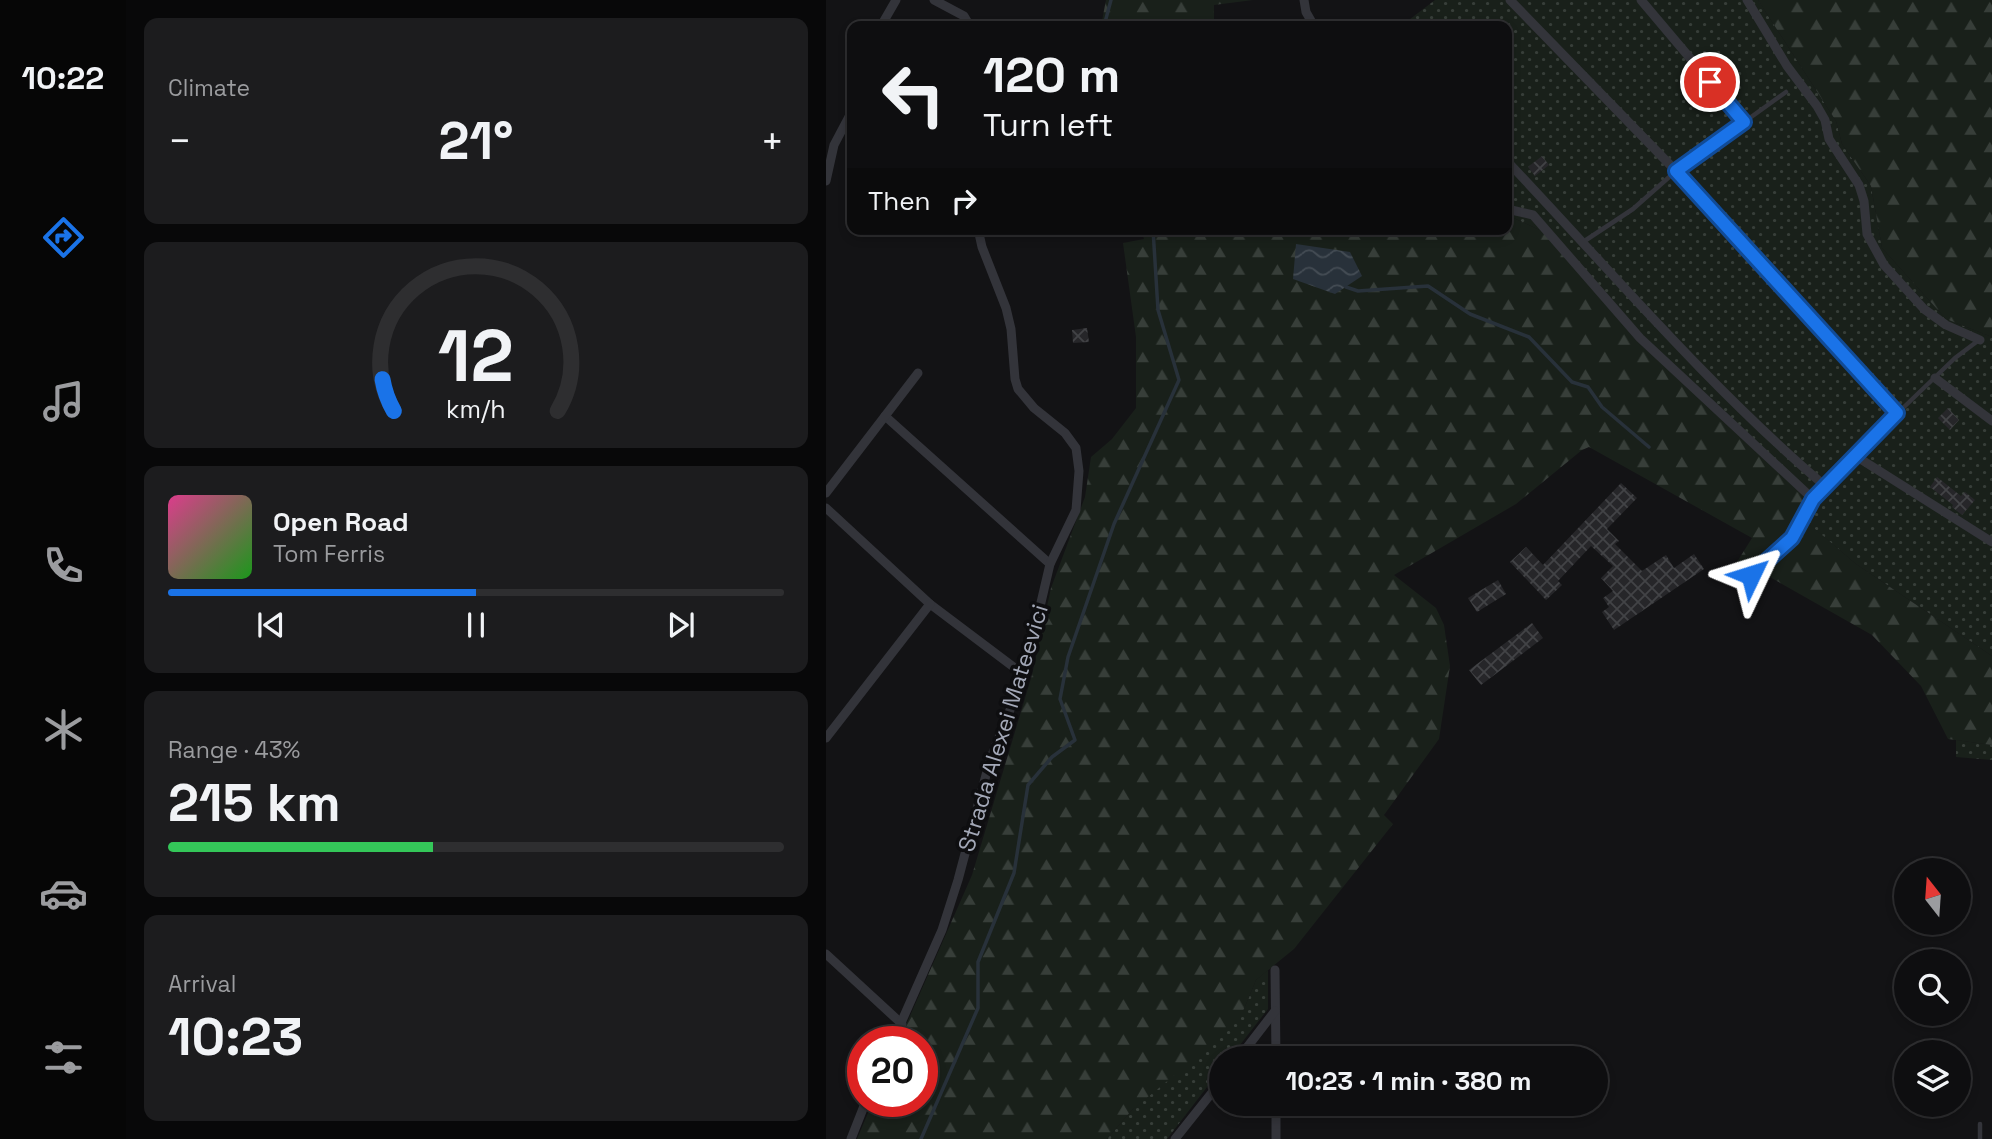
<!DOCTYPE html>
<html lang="en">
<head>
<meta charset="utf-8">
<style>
  body { margin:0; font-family:"Space Grotesk",sans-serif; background:#1c1c1e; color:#f1f3f6; height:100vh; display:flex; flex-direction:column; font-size:26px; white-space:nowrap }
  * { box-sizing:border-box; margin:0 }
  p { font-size:23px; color:#9b9c9f }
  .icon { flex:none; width:38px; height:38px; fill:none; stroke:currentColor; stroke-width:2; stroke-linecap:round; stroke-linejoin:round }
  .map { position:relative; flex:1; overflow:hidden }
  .side { display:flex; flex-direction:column; gap:18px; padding:18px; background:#080809; width:700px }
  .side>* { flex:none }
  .top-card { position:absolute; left:21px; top:21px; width:665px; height:214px; border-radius:14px; box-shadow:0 4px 10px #0003,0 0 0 2px #2e2e30; background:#0e0e10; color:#f1f3f6; overflow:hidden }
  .needle { width:46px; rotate:343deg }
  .controls { position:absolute; left:1068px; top:858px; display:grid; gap:14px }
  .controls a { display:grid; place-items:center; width:77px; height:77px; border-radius:50%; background:#0e0e10; box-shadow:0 4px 10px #0003,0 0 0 2px #2e2e30; font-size:35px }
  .speed { position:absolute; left:21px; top:1026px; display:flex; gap:14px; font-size:35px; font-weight:700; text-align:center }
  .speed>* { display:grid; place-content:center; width:91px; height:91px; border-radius:50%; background:#0e0e10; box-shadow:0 4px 10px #0003,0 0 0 2px #2e2e30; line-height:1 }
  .speed .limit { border:10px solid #d22; background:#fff; color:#111 }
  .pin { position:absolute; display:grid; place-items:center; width:60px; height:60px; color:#fff; margin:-30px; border:4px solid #fff; border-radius:50%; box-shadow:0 2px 7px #0007 }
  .me { position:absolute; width:77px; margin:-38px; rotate:49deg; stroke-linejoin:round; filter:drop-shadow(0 0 5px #0008) }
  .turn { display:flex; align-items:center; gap:24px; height:147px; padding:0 21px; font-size:32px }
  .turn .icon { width:91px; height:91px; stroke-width:2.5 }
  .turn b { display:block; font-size:49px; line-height:60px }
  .then { display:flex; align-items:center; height:66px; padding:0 21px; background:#0003; gap:14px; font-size:26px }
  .big { font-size:52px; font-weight:800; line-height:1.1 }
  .side .tile { flex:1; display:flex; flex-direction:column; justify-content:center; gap:10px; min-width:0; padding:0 24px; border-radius:14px; background:#1c1c1e }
  .side .dial { align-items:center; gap:0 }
  .dial svg { height:182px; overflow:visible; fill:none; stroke:#2e2e30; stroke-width:7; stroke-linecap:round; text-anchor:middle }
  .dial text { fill:#f1f3f6; stroke:none }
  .song { display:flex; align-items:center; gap:21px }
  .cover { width:84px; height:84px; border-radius:10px; background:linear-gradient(135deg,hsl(330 70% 55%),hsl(120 70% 35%)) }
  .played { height:7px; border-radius:4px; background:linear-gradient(90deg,#1a73e8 50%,#2e2e30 50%) }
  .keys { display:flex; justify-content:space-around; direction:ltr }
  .heat { display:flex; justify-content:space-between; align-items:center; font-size:38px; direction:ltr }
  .charge { height:10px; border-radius:5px; background:linear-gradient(90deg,#34c759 43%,#2e2e30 0) }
  .trip { position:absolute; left:383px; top:1046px; width:399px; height:70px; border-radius:35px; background:#0e0e10; box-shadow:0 4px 10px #0003,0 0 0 2px #2e2e30; font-weight:800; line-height:70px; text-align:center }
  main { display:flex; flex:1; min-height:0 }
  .tabs { display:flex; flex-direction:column; width:126px; justify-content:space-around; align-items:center; background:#060606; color:#9b9c9f }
  .tabs .icon { width:49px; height:49px }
  .tabs .current { color:#1a73e8 }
  .tabs b { font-size:32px; color:#f1f3f6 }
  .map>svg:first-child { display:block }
</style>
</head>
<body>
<main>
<nav class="tabs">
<b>10:22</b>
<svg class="icon current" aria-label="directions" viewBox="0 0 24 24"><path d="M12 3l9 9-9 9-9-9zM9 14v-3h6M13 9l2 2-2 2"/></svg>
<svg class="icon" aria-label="music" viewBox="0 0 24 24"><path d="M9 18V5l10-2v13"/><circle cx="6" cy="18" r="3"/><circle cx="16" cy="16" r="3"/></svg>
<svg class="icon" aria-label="phone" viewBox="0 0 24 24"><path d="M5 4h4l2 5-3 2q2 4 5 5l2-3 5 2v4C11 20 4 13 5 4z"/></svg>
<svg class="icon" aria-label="climate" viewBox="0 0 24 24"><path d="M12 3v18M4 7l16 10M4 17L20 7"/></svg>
<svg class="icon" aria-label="car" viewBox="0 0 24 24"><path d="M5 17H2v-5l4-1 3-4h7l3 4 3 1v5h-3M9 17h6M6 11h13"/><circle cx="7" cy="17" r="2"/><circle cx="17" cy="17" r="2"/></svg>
<svg class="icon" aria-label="filters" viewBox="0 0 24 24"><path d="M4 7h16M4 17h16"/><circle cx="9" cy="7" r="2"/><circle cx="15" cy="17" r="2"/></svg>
</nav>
<section class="side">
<div class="tile"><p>Climate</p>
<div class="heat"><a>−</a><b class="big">21°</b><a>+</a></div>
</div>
<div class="tile dial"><svg viewBox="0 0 100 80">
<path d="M14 69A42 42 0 1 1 86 69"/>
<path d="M14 69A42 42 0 0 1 9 55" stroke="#1a73e8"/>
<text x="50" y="56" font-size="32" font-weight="700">12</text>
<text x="50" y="72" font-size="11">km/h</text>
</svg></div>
<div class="tile">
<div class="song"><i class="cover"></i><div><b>Open Road</b><p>Tom Ferris</p></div></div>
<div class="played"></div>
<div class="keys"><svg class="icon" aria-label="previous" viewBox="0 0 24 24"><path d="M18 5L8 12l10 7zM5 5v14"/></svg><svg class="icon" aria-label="pause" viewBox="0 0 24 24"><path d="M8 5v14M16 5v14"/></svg><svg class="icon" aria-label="next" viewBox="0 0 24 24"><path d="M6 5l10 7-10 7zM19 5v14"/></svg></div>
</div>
<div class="tile"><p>Range · 43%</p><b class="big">215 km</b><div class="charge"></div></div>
<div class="tile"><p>Arrival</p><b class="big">10:23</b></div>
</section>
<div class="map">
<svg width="1166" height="1139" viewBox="0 0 1166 1139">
  <defs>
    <pattern id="grass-dots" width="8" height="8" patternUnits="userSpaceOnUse" patternTransform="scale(1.75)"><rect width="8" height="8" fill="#19201a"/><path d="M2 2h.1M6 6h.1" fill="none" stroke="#373e39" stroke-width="1.8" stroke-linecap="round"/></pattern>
    <pattern id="forest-firs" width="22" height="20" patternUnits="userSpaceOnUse" patternTransform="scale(1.75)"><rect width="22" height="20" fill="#19201a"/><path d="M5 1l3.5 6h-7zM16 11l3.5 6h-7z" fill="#373e39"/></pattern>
    <pattern id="water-waves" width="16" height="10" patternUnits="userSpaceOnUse" patternTransform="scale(1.75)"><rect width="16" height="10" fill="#28313a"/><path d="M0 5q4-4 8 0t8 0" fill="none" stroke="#444c54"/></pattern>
    <pattern id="building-cross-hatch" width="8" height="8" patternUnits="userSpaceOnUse" patternTransform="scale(1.75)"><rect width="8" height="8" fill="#262629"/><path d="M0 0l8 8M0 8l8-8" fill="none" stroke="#424346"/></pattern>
  </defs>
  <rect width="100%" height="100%" fill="#131315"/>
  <g fill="url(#grass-dots)">
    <polygon points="609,0 932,0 1010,121 1016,144 1045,186 1056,248 1120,319 1166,337 1166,656 1030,564 973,516 979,498 809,339 720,233 681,215 681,26 575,26"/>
    <polygon points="1130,740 1166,745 1166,760 1130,757"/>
    <polygon points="442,970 442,1009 403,1059 396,1059 395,1069 341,1139 281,1139 306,1110 418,1009 430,980"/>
  </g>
  <g fill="url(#forest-firs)">
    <polygon points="280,0 427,0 388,5 388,26 275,26"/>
    <polygon points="932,0 1166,0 1166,337 1120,319 1056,248 1045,186 1016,144 1010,121"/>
    <path d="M681,215L720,233L809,339L980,498C969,529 948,546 924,567L911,562L926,538L763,447L756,450L690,504L568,575L610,608L618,625L624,666L613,739L558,815L567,824L468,949L430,980L418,1009L400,1033L306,1110L281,1139H31L47,1101H96V1041H73L146,875L206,675L225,588L259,497L265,457L286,439L310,408V337L297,243L318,239L315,229H681Z"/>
    <polygon points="983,524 1030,564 1166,656 1166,745 1122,739 1095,686 1046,635 935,572 972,541"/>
  </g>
  <polygon fill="url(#water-waves)" points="470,244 524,252 536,276 509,294 467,279"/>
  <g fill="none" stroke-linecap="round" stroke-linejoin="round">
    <g stroke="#28313a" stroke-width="3.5">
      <polyline points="278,26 285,0"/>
      <polyline points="520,287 532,291 602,286 644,314 703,337 746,382 762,387 776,407 823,447"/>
      <polyline points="95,1139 152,1008 152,962 188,873 202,785 226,757 249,740 234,699 242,657 288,524 353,380 332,310 327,229"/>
    </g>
  </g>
  <g fill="url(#building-cross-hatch)">
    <polygon points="716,156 723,165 709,176 702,167"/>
    <polygon points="261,328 263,342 247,343 246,330"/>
    <polygon points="1122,408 1133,420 1124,430 1112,418"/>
    <polygon points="1111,477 1135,496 1139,492 1149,500 1136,515 1126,507 1127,505 1104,487"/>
    <polygon points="795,483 811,498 781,529 793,541 789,544 816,571 840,555 848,568 868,554 878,569 788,630 776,612 783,607 777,598 787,591 775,578 787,566 765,546 732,581 736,585 720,600 684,562 700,547 717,565"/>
    <polygon points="672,580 680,594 651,612 642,598"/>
    <polygon points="706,623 717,638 655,685 643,670"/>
  </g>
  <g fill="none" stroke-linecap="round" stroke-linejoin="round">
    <g stroke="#33343a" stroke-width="4.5">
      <polyline points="757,242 807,209 850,171 960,92"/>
      <polyline points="925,575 966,538 987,499 1028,455 1129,358 1153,340"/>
      <polyline points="1154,1139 1154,1124"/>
    </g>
    <g stroke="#33343a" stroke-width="9">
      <polyline points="108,0 138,16 144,26"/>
      <polyline points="478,0 480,12 488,26"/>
      <polyline points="684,0 850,171 1071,413"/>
      <polyline points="815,0 918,122"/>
      <polyline points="921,0 961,66 991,106 999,120 1003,139 1033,185 1038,201 1041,234 1058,265 1098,309 1120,325 1154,340"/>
      <polyline points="55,26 70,0"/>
      <path d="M681,161C785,271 883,387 999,486"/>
      <polyline points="0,181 8,145 26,111"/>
      <polyline points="681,209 707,215 814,338 987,499"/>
      <polyline points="1109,378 1166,421"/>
      <polyline points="59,416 224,564"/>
      <polyline points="1028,455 1166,542"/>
      <polyline points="0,493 92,373"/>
      <polyline points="0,508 104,604 198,675"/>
      <polyline points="0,738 104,604"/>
      <polyline points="0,954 76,1024"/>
      <polyline points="449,970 450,1059"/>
      <polyline points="67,1041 116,930 132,880 164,760 198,675 224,564 250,510 253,471 250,448 239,433 208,408 192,389 189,379 185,329 180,308 156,247 152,229"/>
      <polyline points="412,1059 449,1011"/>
      <polyline points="450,1104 450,1139"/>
      <polyline points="25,1139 40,1101"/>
      <polyline points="349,1139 396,1080"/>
    </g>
  </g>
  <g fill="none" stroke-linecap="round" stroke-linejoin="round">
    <g stroke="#114b97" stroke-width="18">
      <polyline id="route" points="884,82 918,122 850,171 1071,413 987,499 966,538 925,575"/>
    </g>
    <use href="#route" stroke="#1a73e8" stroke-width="12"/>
  </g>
  <g text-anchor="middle" stroke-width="7" stroke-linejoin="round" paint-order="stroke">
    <g font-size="23" fill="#a3a8b7" stroke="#0e0e10">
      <text transform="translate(177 728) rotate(-73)" y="8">Strada Alexei Mateevici</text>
    </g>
  </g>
</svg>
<div class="controls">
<a><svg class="needle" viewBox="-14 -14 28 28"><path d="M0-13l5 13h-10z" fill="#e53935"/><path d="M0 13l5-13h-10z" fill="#9b9c9f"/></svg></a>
<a><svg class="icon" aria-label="search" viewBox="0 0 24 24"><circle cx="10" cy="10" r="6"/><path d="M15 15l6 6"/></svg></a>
<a><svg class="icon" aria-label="layers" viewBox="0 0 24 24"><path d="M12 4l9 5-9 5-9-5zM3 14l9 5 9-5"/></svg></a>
</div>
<div class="speed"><div class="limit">20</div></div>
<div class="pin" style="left:884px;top:82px;background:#d93025"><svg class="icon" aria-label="arrive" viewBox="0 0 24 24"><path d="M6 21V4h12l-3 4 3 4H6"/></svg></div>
<svg class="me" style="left:925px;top:575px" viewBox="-20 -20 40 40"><path d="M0-17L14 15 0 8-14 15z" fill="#1a73e8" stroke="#fff" stroke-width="4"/></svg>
<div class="trip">10:23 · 1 min · 380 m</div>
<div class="top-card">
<div class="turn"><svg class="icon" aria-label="left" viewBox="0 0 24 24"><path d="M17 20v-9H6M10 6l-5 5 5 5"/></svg><div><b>120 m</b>Turn left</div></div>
<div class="then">Then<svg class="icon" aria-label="right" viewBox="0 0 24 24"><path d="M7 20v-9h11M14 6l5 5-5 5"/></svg></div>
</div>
</div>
</main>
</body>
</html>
